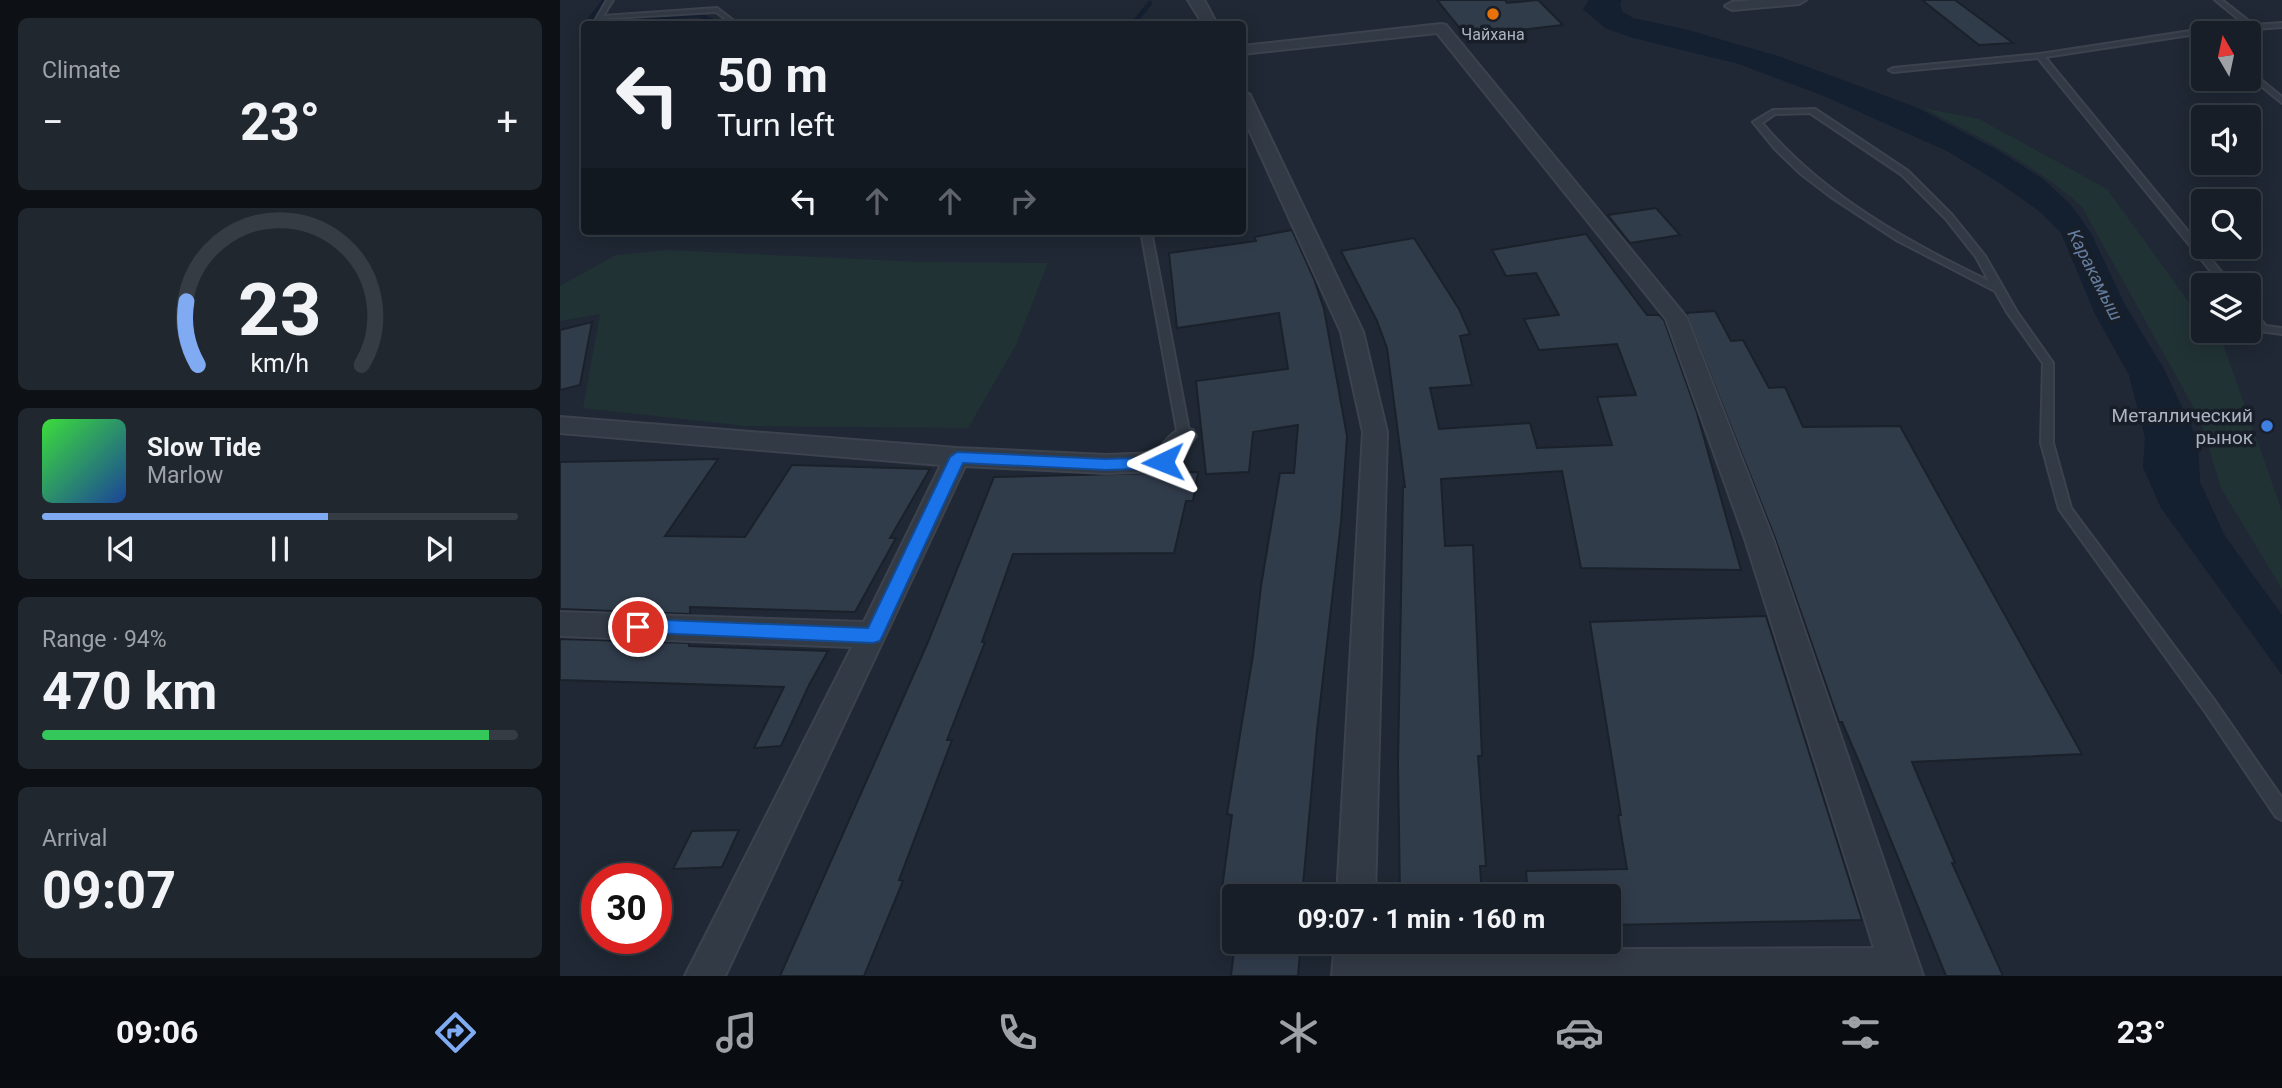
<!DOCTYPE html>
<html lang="en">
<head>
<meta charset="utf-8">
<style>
  body { margin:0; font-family:Roboto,sans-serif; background:#20272f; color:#f1f3f6; height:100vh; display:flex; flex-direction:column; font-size:26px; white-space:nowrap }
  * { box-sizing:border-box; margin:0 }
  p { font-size:23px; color:#9ea2a7 }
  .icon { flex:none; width:38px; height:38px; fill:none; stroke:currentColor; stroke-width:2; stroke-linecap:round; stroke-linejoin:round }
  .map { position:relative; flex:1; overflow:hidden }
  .panel { display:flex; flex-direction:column; gap:18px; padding:18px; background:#0d1015; width:560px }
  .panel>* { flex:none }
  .guide { position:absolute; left:21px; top:21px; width:665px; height:214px; border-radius:7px; box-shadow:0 4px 18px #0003,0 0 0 2px #363c44; background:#171e27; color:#f1f3f6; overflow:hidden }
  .needle { width:46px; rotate:351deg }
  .fabs { position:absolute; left:1631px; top:21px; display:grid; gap:14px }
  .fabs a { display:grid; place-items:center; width:70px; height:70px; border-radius:7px; background:#171e27; box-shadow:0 4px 18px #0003,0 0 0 2px #363c44; font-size:35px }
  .speed { position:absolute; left:21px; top:863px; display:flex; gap:14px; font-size:35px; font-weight:700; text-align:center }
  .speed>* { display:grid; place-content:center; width:91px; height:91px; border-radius:50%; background:#171e27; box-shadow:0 4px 18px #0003,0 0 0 2px #363c44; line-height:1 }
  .speed .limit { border:10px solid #d22; background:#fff; color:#111 }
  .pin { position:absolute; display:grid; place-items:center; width:60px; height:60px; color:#fff; margin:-30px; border:4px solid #fff; border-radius:50%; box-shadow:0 2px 7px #0007 }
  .me { position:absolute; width:77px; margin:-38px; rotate:268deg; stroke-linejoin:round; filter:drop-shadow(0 0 5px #0008) }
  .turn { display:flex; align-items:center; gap:24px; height:147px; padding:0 21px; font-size:32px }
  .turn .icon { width:91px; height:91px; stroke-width:2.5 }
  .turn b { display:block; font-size:49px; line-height:60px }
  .lanes { display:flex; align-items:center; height:66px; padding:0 21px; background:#0003; justify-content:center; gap:35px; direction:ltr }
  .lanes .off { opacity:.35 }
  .big { font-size:52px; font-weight:700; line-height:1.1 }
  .panel .tile { flex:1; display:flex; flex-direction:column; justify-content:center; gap:10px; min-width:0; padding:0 24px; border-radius:10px; background:#20272f }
  .panel .dial { align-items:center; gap:0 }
  .dial svg { height:182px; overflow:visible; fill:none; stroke:#363c44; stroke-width:7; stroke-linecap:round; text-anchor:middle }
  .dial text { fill:#f1f3f6; stroke:none }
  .song { display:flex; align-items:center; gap:21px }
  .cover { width:84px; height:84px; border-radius:10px; background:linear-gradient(135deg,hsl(120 70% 55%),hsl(220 70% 35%)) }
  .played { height:7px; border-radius:4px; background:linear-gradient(90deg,#80abf3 60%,#363c44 60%) }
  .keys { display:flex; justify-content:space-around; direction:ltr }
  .heat { display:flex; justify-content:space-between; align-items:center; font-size:38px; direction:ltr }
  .charge { height:10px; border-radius:5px; background:linear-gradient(90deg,#34c759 94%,#363c44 0) }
  .trip { position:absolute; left:662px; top:884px; width:399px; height:70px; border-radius:7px; background:#171e27; box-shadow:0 4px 18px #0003,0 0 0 2px #363c44; font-weight:700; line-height:70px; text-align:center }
  .tab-bar { display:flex; height:112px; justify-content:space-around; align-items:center; background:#090c10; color:#9ea2a7 }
  .tab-bar .icon { width:49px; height:49px }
  .tab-bar .selected { color:#80abf3 }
  .tab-bar b { font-size:32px; color:#f1f3f6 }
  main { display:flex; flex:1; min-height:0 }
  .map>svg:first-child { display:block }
</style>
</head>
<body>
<main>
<section class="panel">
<div class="tile"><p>Climate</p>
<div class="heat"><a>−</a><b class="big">23°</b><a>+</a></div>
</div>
<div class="tile dial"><svg viewBox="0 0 100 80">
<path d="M14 69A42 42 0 1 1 86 69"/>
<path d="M14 69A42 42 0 0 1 9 41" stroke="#80abf3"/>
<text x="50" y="56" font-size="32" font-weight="700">23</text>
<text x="50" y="72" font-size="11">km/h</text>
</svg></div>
<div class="tile">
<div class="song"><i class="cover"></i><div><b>Slow Tide</b><p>Marlow</p></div></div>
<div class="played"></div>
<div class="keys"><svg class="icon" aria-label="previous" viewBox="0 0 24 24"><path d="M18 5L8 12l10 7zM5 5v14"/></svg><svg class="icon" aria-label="pause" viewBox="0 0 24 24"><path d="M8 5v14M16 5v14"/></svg><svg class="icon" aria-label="next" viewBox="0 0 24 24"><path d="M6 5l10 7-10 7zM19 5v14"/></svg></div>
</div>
<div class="tile"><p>Range · 94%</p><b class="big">470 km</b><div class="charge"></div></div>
<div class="tile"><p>Arrival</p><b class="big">09:07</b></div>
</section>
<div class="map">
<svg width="1722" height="976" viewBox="0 0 1722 976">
  <rect width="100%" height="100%" fill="#1f2834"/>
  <g fill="#213235">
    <path d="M1363,108L1419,119L1547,189L1643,322V331H1651L1661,338L1722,511V589L1661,488L1640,419L1522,207C1475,164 1419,137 1363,108Z"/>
    <polygon points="108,250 361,262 488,263 456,345 408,428 186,426 23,408 40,314 0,321 0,286 56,255"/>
  </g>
  <polygon fill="#141f30" points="1029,0 1062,0 1060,5 1063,12 1073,18 1128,30 1218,56 1358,108 1439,151 1483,179 1511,205 1531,233 1565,305 1604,369 1638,441 1640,482 1665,536 1722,615 1722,675 1601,508 1583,467 1585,438 1569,375 1535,314 1501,233 1479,211 1438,182 1389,152 1264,96 1179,64 1070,37 1045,28 1023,9"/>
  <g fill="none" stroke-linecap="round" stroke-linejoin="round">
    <g stroke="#141f30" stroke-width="4.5">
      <polyline points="45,0 28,22 139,15 159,24"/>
      <polyline points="573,24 590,3"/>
    </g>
  </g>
  <g fill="#313c4b" stroke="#1a212b" stroke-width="2">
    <polygon points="877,0 945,0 947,3 978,0 1003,25 906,36"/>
    <polygon points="1362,0 1395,0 1453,43 1419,45"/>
    <polygon points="1096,208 1120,235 1070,243 1048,215"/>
    <polygon points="732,230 754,279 764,309 787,436 781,522 757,730 742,896 661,896 672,815 667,814 693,655 701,586 720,473 734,473 738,425 693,432 689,472 646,474 636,381 728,369 719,313 617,328 609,253 696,241 694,237"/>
    <polygon points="1026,234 1087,315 1099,315 1104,320 1137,413 1181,570 1021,568 1002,471 881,479 885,546 913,545 922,756 918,756 926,866 920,866 922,896 840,896 838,764 843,487 845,487 827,348 817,321 781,251 854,238 899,309 910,334 900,336 912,385 870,388 879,429 970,423 977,448 1052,445 1037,397 1076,395 1057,344 979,350 964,319 999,315 976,273 946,276 932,250"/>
    <polygon points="1155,311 1171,341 1183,340 1209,388 1225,387 1243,427 1340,426 1522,754 1352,762 1395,863 1392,863 1443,976 1386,976 1300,764 1282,722 1279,722 1215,538 1126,313"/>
    <polygon points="32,322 20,385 0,390 0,330"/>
    <polygon points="158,459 105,536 185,537 232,465 370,469 330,538 336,538 295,612 130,607 130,614 0,609 0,462"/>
    <polygon points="638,472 633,501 626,501 614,553 453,554 422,642 425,642 387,740 392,740 339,880 343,881 304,976 220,976 368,642 434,477"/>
    <polygon points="1206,616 1302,920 1048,925 1048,896 968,896 966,871 1067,869 1058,815 1061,815 1030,622"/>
    <polygon points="0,639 129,643 129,646 268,651 249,685 221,746 194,748 224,687 0,680"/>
    <polygon points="179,830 162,867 113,869 132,831"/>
    <polygon points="675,942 741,942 738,976 671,976"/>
  </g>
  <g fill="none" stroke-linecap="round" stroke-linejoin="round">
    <g stroke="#3c434e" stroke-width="4">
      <g id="service">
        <polygon points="47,0 53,0 43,16 157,8 178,24 172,24 156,12 36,19"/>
        <polygon points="1655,0 1662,0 1694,25 1722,23 1722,27 1643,33 1485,57 1672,285 1662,285 1478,58 1333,72 1329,70 1333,68 1480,54 1643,29 1687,26"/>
        <polygon points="1689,70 1722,97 1722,103 1689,76"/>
        <path d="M1255,109L1348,171L1392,215L1425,256L1457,312L1493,363V443L1511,508L1654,700L1722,798V820L1716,817L1644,710L1499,509L1481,443L1483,363L1447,312L1435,291L1338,241L1271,197L1241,174L1215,149L1193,122L1213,110ZM1250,113L1342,175L1386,219L1416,257L1429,281C1345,241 1262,194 1202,123L1215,114Z"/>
        <polygon points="581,231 591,231 630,436 624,440 618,436"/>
        <polygon points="1689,309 1693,310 1706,326 1722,328 1722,334 1699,331 1689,318"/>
      </g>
    </g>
    <g stroke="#3c434e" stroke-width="4">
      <g id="minor">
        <polygon points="628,0 644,0 657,24 643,24"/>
        <polygon points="1194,0 1246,0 1239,4 1172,10 1165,6 1172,2"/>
        <polygon points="881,24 886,25 1127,318 1213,539 1363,976 772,976 775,942 813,942 813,950 1314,948 1185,539 1106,319 877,33 682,54 682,46"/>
        <polygon points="682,90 690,95 803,332 827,432 815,896 777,896 803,432 781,332 682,114"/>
        <path d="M0,417L397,448L546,455L596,453C607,440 614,425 633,430L636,436L612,468L603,471L546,473L405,466L165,976H125L292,647L0,636V612L304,622L381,465L0,433Z"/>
      </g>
    </g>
    <use href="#service" fill="#323a45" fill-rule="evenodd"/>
    <use href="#minor" fill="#323a45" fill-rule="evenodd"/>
  </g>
  <polygon fill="#1a73e8" stroke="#114b97" stroke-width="2" points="397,452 546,459 603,457 611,462 603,468 546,470 403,463 323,635 320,641 313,643 72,632 69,627 72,621 78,619 308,628 390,457"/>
  <circle fill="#e8710a" stroke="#181f29" stroke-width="2.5" cx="933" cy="14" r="7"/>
  <circle fill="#3f7fe0" stroke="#181f29" stroke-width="2.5" cx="1707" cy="426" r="7"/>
  <g text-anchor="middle" stroke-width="7" stroke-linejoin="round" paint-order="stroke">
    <g font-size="16" fill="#acb4c2" stroke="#181f29">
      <text x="933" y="40">Чайхана</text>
    </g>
    <g font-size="18" font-style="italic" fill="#667ea0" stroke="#181f29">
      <text transform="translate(1535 275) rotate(63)" y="6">Каракамыш</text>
    </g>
    <g font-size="19" fill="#acb4c2" stroke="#181f29" text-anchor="end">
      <text x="1693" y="422">Металлический<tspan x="1693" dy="22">рынок</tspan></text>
    </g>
  </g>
</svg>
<div class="fabs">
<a><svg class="needle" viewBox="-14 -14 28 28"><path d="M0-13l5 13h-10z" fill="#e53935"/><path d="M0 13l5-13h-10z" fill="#9ea2a7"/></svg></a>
<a><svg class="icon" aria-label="sound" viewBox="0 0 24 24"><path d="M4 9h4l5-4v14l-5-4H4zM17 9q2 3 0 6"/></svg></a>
<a><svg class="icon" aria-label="search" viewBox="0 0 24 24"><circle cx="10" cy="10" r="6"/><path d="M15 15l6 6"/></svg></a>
<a><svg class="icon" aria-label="layers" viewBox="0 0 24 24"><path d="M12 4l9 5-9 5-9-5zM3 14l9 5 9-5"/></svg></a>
</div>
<div class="speed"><div class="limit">30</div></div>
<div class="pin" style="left:78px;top:627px;background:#d93025"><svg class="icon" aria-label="arrive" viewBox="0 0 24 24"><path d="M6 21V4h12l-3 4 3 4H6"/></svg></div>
<svg class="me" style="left:603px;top:462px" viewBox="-20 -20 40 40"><path d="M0-17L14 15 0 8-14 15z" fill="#1a73e8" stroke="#fff" stroke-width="4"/></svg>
<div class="trip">09:07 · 1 min · 160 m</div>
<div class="guide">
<div class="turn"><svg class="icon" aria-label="left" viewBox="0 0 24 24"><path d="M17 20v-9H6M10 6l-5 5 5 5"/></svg><div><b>50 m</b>Turn left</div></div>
<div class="lanes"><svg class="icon" aria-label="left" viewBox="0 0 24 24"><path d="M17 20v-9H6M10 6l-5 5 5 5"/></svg><svg class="icon off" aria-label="ahead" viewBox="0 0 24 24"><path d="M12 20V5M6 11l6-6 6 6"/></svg><svg class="icon off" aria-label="ahead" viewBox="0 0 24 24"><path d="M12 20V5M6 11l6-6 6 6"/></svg><svg class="icon off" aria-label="right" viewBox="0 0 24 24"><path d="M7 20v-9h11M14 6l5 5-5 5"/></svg></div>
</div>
</div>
</main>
<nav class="tab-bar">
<b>09:06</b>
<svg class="icon selected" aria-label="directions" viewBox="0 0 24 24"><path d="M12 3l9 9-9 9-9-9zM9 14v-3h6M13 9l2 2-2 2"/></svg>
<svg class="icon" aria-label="music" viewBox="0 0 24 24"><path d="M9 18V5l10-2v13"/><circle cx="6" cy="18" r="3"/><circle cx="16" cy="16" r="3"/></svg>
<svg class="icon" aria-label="phone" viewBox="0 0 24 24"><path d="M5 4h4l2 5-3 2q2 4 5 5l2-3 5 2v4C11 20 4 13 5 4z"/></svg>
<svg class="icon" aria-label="climate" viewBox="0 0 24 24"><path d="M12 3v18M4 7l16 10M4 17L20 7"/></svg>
<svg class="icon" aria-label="car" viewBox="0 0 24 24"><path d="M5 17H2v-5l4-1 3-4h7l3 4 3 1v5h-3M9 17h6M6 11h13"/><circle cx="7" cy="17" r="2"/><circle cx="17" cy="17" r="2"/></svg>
<svg class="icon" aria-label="filters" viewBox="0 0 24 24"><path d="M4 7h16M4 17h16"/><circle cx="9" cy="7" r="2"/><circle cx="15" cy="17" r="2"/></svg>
<b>23°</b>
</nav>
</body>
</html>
